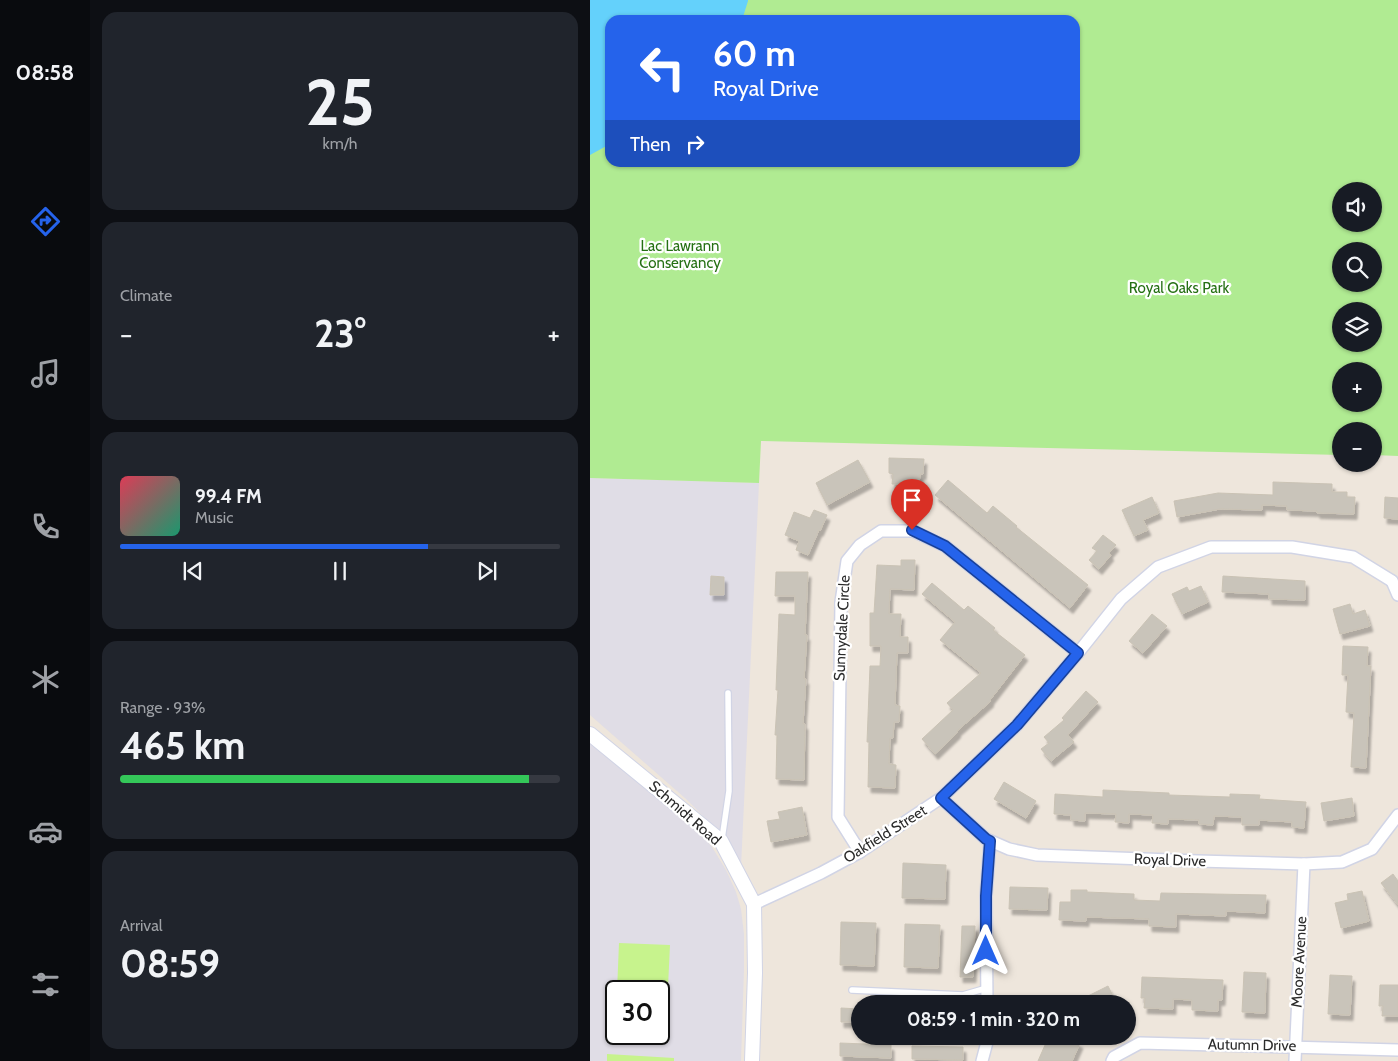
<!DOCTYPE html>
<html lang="en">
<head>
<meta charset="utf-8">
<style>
  body { margin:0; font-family:Cabin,sans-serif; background:#20242c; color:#f1f3f6; height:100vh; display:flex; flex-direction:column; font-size:19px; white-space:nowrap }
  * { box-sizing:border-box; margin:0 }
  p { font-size:16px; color:#9ea1a6 }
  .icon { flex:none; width:28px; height:28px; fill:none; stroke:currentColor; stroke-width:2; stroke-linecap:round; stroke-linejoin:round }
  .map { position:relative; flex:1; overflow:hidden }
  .sheet { display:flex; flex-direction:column; gap:12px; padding:12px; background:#0d0f14; width:500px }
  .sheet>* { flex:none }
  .banner { position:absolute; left:15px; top:15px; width:475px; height:152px; border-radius:15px; box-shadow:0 1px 4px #0004; background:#2563eb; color:#fff; overflow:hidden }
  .fabs { position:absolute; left:742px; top:182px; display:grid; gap:10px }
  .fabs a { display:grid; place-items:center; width:50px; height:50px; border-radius:50%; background:#171b24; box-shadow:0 1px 4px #0004; font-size:25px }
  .speed { position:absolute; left:15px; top:980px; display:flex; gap:10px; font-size:25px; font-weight:700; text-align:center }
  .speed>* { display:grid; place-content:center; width:65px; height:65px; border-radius:50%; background:#171b24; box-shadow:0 1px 4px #0004; line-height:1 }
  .speed .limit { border:2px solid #111; border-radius:8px; background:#fff; color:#111 }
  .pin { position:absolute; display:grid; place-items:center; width:42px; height:42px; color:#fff; margin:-51px -21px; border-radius:50% 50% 50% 0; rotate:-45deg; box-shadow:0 0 5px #0007 }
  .pin .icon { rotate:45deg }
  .me { position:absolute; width:55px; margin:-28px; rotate:0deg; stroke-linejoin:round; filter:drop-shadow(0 0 4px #0008) }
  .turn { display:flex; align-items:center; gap:18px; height:105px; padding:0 25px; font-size:22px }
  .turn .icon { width:65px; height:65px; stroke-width:2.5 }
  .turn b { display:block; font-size:35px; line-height:42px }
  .then { display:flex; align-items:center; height:48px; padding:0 25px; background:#0003; gap:10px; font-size:19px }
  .big { font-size:38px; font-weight:700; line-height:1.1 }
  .sheet .tile { flex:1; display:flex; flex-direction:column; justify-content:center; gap:8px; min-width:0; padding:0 18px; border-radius:15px; background:#20242c }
  .sheet .dial { align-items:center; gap:0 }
  .dial b { font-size:65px; line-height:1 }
  .song { display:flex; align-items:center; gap:15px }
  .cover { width:60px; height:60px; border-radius:8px; background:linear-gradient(135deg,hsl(350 70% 55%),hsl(160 70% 35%)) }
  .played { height:5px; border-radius:2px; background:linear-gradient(90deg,#2563eb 70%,#363941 70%) }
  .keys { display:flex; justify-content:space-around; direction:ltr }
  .heat { display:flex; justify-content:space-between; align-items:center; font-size:28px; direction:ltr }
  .charge { height:8px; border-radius:4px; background:linear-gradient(90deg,#34c759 93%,#363941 0) }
  .trip { position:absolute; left:261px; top:995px; width:285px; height:50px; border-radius:25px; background:#171b24; box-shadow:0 1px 4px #0004; font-weight:700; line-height:50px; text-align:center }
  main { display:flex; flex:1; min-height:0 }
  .tabs { display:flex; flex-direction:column; width:90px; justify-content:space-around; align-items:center; background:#090b0e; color:#9ea1a6 }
  .tabs .icon { width:35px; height:35px }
  .tabs .active { color:#2563eb }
  .tabs b { font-size:22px; color:#f1f3f6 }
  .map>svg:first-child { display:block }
</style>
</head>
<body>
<main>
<nav class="tabs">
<b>08:58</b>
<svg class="icon active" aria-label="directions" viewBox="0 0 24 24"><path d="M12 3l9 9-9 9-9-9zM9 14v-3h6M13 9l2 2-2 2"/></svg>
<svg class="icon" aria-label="music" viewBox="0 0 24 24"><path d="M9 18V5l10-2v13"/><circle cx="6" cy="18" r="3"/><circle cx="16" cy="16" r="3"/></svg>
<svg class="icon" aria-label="phone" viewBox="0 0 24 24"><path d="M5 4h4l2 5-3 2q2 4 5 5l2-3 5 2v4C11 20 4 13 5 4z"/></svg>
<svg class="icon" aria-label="climate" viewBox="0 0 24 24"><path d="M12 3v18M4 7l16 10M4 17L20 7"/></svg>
<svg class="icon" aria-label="car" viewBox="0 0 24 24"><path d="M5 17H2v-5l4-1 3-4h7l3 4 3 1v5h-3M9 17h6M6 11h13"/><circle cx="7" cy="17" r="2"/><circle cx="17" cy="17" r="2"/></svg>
<svg class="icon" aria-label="filters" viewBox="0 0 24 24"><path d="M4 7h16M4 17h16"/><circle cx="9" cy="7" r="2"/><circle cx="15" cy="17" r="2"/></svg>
</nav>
<section class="sheet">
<div class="tile dial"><b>25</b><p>km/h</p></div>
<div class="tile"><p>Climate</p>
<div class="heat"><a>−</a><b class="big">23°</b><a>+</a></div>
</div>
<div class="tile">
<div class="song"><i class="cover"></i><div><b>99.4 FM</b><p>Music</p></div></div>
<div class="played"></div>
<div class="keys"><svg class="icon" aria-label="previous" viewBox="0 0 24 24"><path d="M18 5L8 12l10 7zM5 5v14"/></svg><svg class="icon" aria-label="pause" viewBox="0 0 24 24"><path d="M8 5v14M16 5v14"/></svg><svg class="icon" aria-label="next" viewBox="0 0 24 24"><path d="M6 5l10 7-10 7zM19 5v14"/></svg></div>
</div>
<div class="tile"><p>Range · 93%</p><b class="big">465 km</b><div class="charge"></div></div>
<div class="tile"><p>Arrival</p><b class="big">08:59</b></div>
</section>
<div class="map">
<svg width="808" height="1061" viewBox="0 0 808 1061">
  <defs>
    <filter id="shadow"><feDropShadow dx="3" dy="5.5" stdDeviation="1" flood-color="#0004"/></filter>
  </defs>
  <rect width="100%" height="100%" fill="#eee6dc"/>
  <g fill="#e0dde6" fill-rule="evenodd">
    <polygon points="0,478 169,483 151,867 121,824 95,798 0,715"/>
    <path d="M0,735L108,830L122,847L136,870L146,892L151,909L154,934V969L151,1061H0ZM26,991H69V1034H26Z"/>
  </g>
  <path fill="#b0eb92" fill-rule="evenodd" d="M0,0H808V456L784,455V431H751V455L171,441L169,483L0,478ZM20,20H485V162H20ZM751,191H784V224H751ZM751,251H784V284H751ZM751,311H784V344H751ZM751,371H784V404H751Z"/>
  <g fill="#c7f38d">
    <polygon points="29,943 80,945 76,1029 69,1029 69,991 27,991"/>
    <polygon points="17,1054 84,1058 84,1061 17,1061"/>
  </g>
  <polygon fill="#64d1fb" points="0,0 158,0 158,1 152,20 20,20 20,144 0,155"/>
  <g fill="#c9c4ba" stroke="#cac3b5" filter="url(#shadow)">
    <polygon points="299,458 334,459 333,474 330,474 329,485 302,484 303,474 299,473"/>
    <polygon points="268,460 280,482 237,505 226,483"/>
    <polygon points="358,480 397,513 403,506 427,526 426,527 498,585 480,608 345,495"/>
    <polygon points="683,482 742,484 742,492 757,492 757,497 765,497 764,514 727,513 727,511 697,510 697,506 672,505 672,510 630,509 587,517 584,501 628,493 683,495"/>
    <polygon points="562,497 569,513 553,520 558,530 544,536 532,510"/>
    <polygon points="795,497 808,498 808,519 794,518"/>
    <polygon points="224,510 237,515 230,531 229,530 218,555 206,550 209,541 195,535 204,512 220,518"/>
    <polygon points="513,535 526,545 519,553 521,555 509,569 499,560 507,551 502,548"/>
    <polygon points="311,560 325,560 324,590 300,589 299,614 311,614 310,637 318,637 318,653 307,653 305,705 310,706 309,722 304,722 303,738 300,738 299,764 306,765 305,788 278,787 279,742 277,742 280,666 290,666 291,646 280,646 280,613 284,613 287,565 311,566"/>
    <polygon points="186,572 218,572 215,635 217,635 214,679 216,679 213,724 215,724 214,780 186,779 187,735 185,735 188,690 186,690 189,614 205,615 205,596 185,596"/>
    <polygon points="121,576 134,577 134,595 120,595"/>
    <polygon points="633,576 715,581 715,600 679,599 679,594 632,592"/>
    <polygon points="342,583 374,610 378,606 405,628 403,630 435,655 400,700 401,701 367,731 368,732 345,754 332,739 363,710 357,703 391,673 350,640 365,622 332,594"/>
    <polygon points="611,586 618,602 592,614 582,594 597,587 599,591"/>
    <polygon points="760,604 763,614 775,610 780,626 750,634 743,609"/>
    <polygon points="562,614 577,626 553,653 539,641"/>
    <polygon points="753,646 778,647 777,666 781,666 776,768 761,767 764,713 756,712 758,675 752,675"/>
    <polygon points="496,691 508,702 478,735 484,742 461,761 451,749 459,743 454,737 474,720 472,718"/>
    <polygon points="414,782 446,801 436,818 404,799"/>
    <polygon points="513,790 579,793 579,795 640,797 640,794 670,795 669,799 716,802 714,828 702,827 702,822 669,820 669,825 652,825 652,817 624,816 623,825 609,824 609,820 578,819 578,824 562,823 563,815 539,814 539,823 525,822 526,814 495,813 495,821 481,820 481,815 464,814 465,794 513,797"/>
    <polygon points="762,798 764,816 734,821 731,803"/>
    <polygon points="212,807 217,835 181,842 177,821 190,819 188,812"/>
    <polygon points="313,863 356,865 355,899 312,898"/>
    <polygon points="803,874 808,881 808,905 791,883"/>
    <polygon points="420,887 458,888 457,910 419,909"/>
    <polygon points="481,890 497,890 497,892 544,894 544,900 570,901 571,893 676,895 675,913 636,911 636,916 586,914 586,927 559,926 559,919 496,917 496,921 469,920 470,902 481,902"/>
    <polygon points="772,891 779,921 751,928 745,903 758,900 757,894"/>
    <polygon points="251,922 286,923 284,966 250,965"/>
    <polygon points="315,924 350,925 348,968 314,967"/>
    <polygon points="372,926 385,926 383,977 370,977"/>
    <polygon points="654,972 676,973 675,1013 652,1012"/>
    <polygon points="740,975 762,976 760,1015 738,1014"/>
    <polygon points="552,977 633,980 632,1000 628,1000 628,1011 602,1010 602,1000 583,999 583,1009 554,1008 555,998 551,998"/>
    <polygon points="790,985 808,985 808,1016 792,1016 793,1006 789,1006"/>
    <polygon points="518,986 527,1004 482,1004"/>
    <polygon points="251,1008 270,1009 270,1022 251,1022"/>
    <polygon points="459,1036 473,1036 490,1043 482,1061 448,1061"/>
    <polygon points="250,1043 301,1045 301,1058 250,1056"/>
    <polygon points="322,1046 373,1047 373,1060 322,1059"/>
  </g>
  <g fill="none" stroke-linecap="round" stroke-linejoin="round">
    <g stroke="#d1d4e5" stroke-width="8">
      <g id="service">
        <polyline points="132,839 139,791 138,693"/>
        <polyline points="262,990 373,995 397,988"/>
      </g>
    </g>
    <g stroke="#d1d4e5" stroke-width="14">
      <g id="minor">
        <polyline points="802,581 808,595"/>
        <polyline points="351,798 396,839 419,849 447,855 608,861 714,864 752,862 782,849 808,815"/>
        <polyline points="270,852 248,817 251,602 257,561 270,545 291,531 323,531 355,546 488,653"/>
        <polyline points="164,904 231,873 270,852 351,798 427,725 488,653 531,599 568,567 621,547 702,547 763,557 802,581"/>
        <polyline points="397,1004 396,896 400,841"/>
        <polyline points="392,1061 397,1042 397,1036"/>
        <polyline points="522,1061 524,1057 550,1043 808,1050"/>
        <polyline points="705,1061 714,864"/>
      </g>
    </g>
    <g stroke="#d1d4e5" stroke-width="16">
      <polyline id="tertiary" points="0,734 131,841 164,904 165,973 162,1061"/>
    </g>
    <use href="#service" stroke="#fff" stroke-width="5.5"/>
    <use href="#minor" stroke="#fff" stroke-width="11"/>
    <use href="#tertiary" stroke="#fff" stroke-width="14"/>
  </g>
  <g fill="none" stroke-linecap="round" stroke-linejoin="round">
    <g stroke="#184099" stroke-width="12">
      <polyline id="route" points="322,530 355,546 488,653 427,725 351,798 396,839 400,841 396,896 396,951"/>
    </g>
    <use href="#route" stroke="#2563eb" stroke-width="9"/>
  </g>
  <g text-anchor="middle" stroke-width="4.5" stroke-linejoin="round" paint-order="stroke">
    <g font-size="15" fill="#257013" stroke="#fff">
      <text x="90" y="251">Lac Lawrann<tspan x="90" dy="17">Conservancy</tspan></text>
      <text x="589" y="293">Royal Oaks Park</text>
    </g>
    <g font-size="15" fill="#2b2b2b" stroke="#fff">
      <text transform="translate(252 628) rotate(-87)" y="5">Sunnydale Circle</text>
      <text transform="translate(95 813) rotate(41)" y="5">Schmidt Road</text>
      <text transform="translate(295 834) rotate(-32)" y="5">Oakfield Street</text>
      <text transform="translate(580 860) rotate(2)" y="5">Royal Drive</text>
      <text transform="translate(709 962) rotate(-87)" y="5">Moore Avenue</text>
      <text transform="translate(662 1045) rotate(1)" y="5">Autumn Drive</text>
    </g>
  </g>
</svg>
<div class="fabs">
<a><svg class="icon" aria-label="sound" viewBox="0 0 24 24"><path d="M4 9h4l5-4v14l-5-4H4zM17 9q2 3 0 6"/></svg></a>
<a><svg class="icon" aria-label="search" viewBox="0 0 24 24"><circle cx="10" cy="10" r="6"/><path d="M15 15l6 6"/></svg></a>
<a><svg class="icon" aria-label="layers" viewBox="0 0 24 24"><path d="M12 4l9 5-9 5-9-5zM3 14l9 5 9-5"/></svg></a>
<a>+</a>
<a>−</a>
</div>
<div class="speed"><div class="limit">30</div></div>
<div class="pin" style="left:322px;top:530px;background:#d93025"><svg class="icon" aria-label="arrive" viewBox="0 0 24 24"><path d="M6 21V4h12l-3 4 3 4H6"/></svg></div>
<svg class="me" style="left:396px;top:951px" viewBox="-20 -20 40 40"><path d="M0-17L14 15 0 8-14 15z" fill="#2563eb" stroke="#fff" stroke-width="4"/></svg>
<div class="trip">08:59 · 1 min · 320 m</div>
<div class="banner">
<div class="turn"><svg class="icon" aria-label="left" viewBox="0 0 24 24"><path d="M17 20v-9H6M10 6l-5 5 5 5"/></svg><div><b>60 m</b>Royal Drive</div></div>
<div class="then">Then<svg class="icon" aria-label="right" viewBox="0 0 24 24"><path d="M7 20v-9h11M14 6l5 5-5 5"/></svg></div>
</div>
</div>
</main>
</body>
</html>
